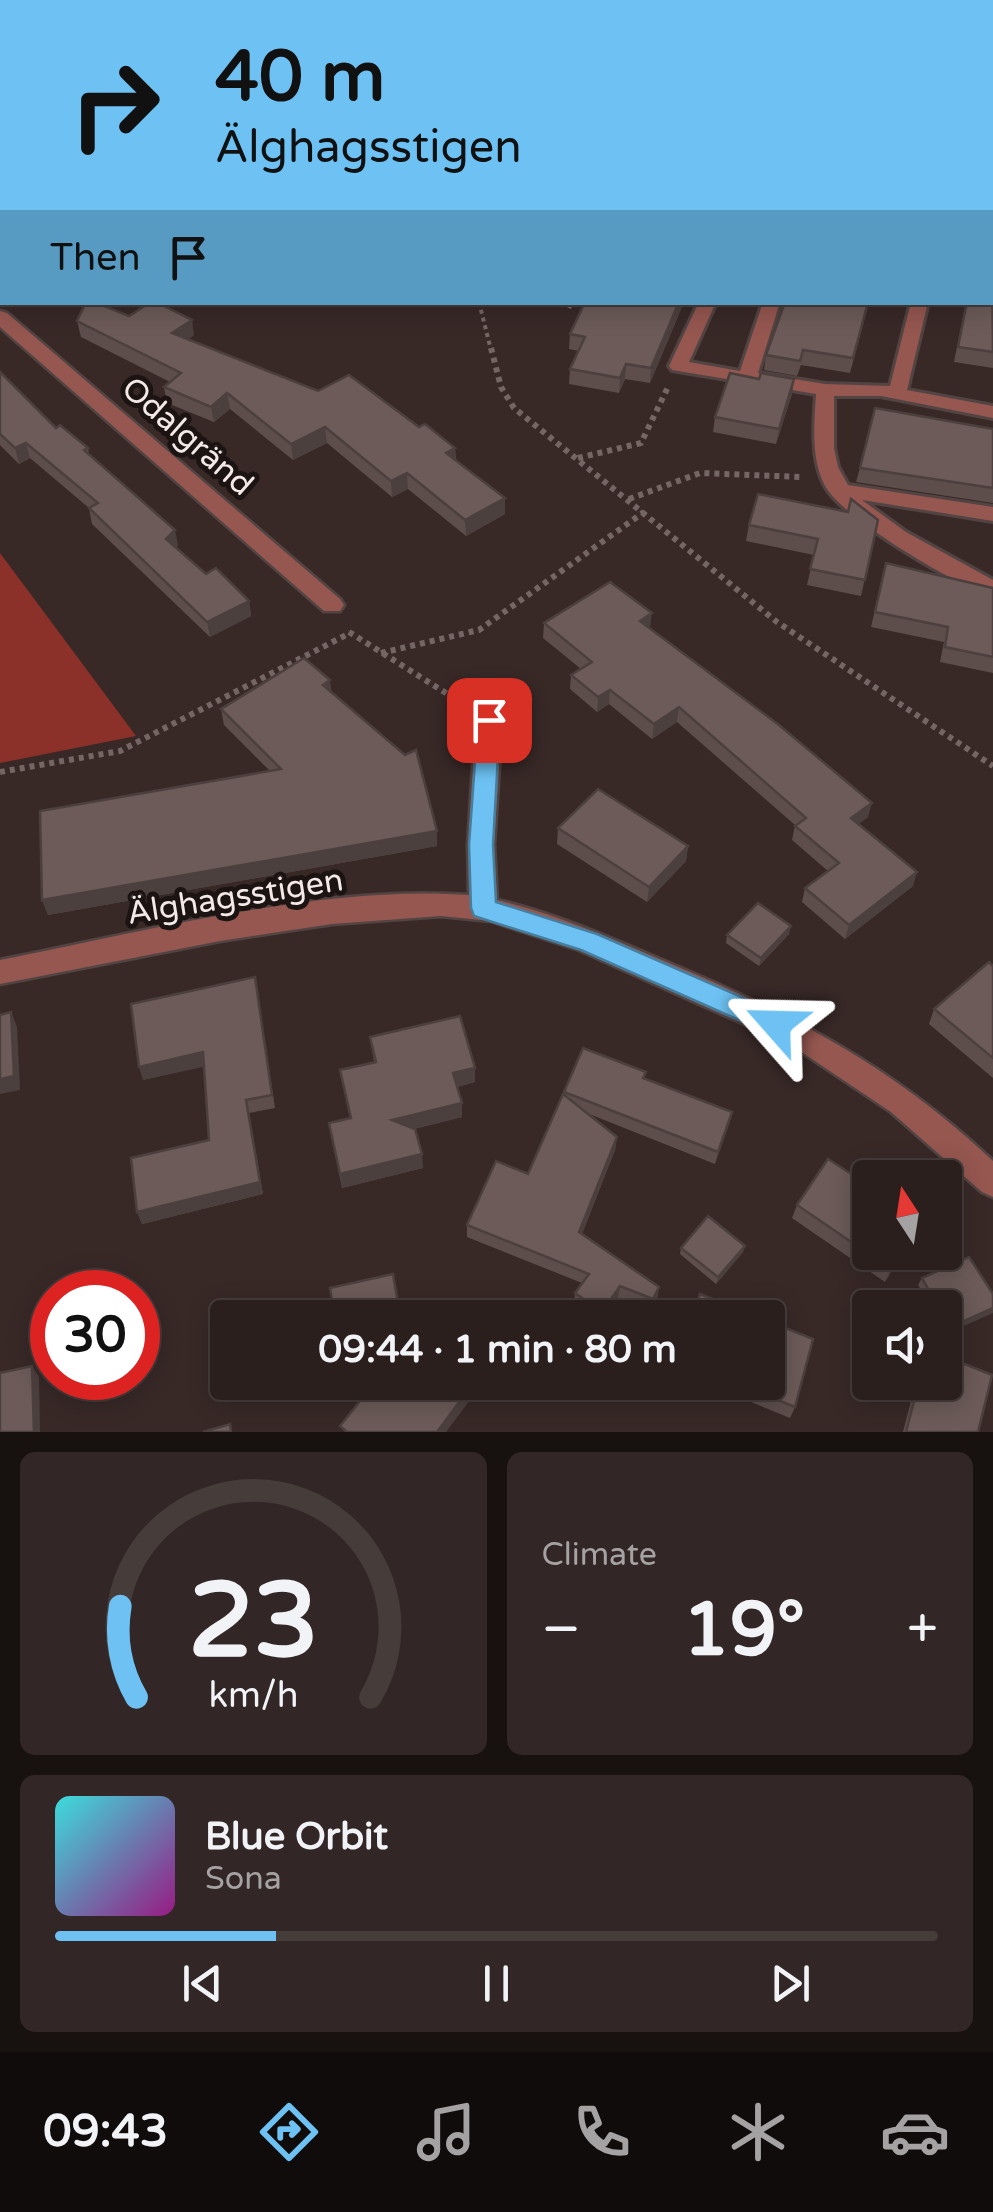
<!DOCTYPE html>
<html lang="en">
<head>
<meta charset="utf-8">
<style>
  body { margin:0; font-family:"Varela Round",sans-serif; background:#322726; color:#f1f3f6; height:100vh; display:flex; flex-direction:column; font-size:38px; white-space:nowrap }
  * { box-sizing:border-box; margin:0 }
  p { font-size:32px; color:#a5a2a4 }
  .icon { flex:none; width:55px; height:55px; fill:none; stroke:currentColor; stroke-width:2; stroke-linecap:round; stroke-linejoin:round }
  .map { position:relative; height:1432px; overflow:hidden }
  .details { display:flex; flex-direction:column; gap:20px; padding:20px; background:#171110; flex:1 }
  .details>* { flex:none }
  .hud { position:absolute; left:0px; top:0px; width:995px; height:305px; box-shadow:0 5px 25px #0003,0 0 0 2px #463d3b; background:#6dc2f3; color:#111; overflow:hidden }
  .needle { width:65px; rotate:348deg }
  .tools { position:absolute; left:852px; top:1160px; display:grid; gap:20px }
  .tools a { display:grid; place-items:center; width:110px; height:110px; border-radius:10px; background:#2a1f1d; box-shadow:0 5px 25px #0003,0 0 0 2px #463d3b; font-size:50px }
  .speed { position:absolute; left:30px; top:1270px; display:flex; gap:20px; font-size:50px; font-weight:700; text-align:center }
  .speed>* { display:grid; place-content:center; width:130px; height:130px; border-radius:50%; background:#2a1f1d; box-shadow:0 5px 25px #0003,0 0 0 2px #463d3b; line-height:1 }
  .speed .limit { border:15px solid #d22; background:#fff; color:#111 }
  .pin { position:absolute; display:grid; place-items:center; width:85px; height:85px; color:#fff; margin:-42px; border-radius:20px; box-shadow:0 5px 15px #0006 }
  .me { position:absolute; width:110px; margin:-55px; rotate:295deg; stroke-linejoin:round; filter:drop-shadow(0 0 8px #0008) }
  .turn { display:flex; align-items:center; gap:35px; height:210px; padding:0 50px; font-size:45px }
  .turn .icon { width:130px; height:130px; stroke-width:2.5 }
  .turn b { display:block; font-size:70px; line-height:85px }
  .then { display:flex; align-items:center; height:95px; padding:0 50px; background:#0003; gap:20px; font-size:38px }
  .big { font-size:75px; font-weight:800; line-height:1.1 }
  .details .tile { flex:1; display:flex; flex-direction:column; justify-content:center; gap:15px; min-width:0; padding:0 35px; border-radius:15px; background:#322726 }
  .details .dial { align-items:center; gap:0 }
  .dial svg { height:260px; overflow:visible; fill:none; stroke:#463d3b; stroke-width:7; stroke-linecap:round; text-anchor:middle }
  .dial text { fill:#f1f3f6; stroke:none }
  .song { display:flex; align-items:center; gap:30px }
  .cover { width:120px; height:120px; border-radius:15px; background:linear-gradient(135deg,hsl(180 70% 55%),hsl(310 70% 35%)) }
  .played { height:10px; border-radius:5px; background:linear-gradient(90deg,#6dc2f3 25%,#463d3b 25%) }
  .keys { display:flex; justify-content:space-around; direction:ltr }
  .heat { display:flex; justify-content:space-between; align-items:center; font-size:55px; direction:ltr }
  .details .tiles { flex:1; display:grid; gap:20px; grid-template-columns:1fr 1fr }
  .tile:last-child { grid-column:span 2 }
  .trip { position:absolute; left:210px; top:1300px; width:575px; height:100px; border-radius:10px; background:#2a1f1d; box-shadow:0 5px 25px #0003,0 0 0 2px #463d3b; font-weight:800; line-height:100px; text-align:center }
  .menu { display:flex; height:160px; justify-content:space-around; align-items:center; background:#110c0c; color:#a5a2a4 }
  .menu .icon { width:70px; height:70px }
  .menu .current { color:#6dc2f3 }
  .menu b { font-size:45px; color:#f1f3f6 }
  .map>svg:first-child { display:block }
</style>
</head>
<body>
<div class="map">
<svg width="993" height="1432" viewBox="0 0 993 1432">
  <rect width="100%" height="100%" fill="#382927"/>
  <polygon fill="#8c312a" points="0,553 136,736 0,763"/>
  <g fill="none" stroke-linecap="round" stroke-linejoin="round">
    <g stroke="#524442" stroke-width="6">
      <path id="lane" d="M699,302H716L689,362L740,371L763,302H780L758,373L825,384L890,386L911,302H928L907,390L993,406V418L881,396H834V448L838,467L848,485L993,507V521L862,500L906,532L993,580V596C954,585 853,523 829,492C810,466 814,425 816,394L672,370L669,366Z"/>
    </g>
    <g stroke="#524442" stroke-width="5">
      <g id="street">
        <polygon points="2,244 2,256 0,257 0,245"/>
        <polygon points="0,311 7,313 340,599 344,605 340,611 324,611 0,327"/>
        <path d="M489,711L498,713L502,720L494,845L497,900C554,913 608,937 662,960C791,1014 890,1064 993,1161V1197L982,1192L891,1112L791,1045L579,950L491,921L441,916L332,924L220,941L0,984V960C142,932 325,884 469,895L468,845L476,720L480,713Z"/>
      </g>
    </g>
    <g stroke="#746664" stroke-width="4" stroke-dasharray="4 4" stroke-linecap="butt">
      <polyline points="70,2 78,0"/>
      <polyline points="479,302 491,350"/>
      <polyline points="561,302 575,309"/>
    </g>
    <g stroke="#746664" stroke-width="6" stroke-dasharray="5 5" stroke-linecap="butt">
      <polyline points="491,348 501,387 514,408 777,622 993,766"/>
      <polyline points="578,458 641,443 668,387"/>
      <polyline points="629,499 700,473 802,477"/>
      <polyline points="349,632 465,705"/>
      <polyline points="381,653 479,630 644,512"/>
      <polyline points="0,772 120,751 350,633"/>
    </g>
    <use href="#lane" fill="#955750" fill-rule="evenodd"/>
    <use href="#street" fill="#955750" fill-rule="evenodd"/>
  </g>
  <g fill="#5d4e4c">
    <polygon points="992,129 993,368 954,362 966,302 992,302"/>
    <polygon points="684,302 650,383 625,379 619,393 569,384 570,369 579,351 569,349 570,334"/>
    <polygon points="869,302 850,373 801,365 797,376 764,370 766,355"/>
    <polygon points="129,316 194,335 188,339 318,391 419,427 455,448 456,460 505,514 466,536 408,489 392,497 327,443 293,460 230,409 214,422 167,403 164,387 170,382 81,337 77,321"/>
    <polygon points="0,372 56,428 88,448 89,454 178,545 176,548 206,574 249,601 251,616 210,637 92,524 89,508 30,458 19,464 0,445"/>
    <polygon points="792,394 776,444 713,432 715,417"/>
    <polygon points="993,429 993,503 856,482 860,468"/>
    <polygon points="878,520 861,596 807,585 814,555 746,541 749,525"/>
    <polygon points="886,563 993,588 993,673 940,662 944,642 871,627"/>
    <polygon points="544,623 868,817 858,824 913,886 845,939 802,902 805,888 828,871 792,840 795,825 677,722 652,739 609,704 597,712 570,689 571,675 581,669 543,638"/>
    <polygon points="332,692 437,846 48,915 42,900 270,771 224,725 221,709"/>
    <polygon points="558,828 688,846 686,861 647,902 557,844"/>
    <polygon points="789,934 759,966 726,943 727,935"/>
    <polygon points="993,966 993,1078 929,1024 934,1009"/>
    <polygon points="255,977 275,1108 249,1113 263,1194 142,1224 137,1212 209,1140 204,1066 143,1080"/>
    <polygon points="370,1037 475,1082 457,1087 462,1103 462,1117 414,1129 423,1168 342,1188 329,1123 350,1118 340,1070 374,1062"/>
    <polygon points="645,1079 732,1112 715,1164 589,1114 617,1137 615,1150 582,1234 659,1287 657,1299 651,1311 618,1298 605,1318 592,1318 574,1305 575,1293 582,1283 467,1237 467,1225 528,1174 564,1092"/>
    <polygon points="797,1205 904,1252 885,1282 792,1218"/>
    <polygon points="745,1246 743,1252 716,1284 680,1254 681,1248"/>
    <polygon points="922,1278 993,1294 948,1333 945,1329 945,1308 932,1308 918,1285"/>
    <polygon points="703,1382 768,1382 795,1407 790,1418"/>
    <polygon points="916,1382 945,1382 978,1432 903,1432"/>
  </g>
  <g fill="#4c403e">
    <polygon points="417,0 446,0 441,2 412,2"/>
    <polygon points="2,176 2,192 0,194 0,177"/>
    <polygon points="679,302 684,302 650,383 651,368"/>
    <polygon points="192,320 194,335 175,348 172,333"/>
    <polygon points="626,364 625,379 619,393 620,378"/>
    <polygon points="794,379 792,394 776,444 779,429"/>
    <polygon points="227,393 230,409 214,422 211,407"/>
    <polygon points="325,427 327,443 293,460 291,444"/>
    <polygon points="26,443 30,458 19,464 15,448"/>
    <polygon points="455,448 456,464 446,453"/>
    <polygon points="407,473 408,489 392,497 391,481"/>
    <polygon points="505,498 505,514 466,536 465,520"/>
    <polygon points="175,530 178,545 169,555 166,539"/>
    <polygon points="249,601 251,616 210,637 207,622"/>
    <polygon points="652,613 650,628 640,621"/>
    <polygon points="330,680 332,696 323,685"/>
    <polygon points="610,690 609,704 597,712 598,697"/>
    <polygon points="679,707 677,722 652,739 654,724"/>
    <polygon points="872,803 868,817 847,833 851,818"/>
    <polygon points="437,831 437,846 48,915 42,900"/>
    <polygon points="688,846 686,861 647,902 649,887"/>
    <polygon points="917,872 913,886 845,939 849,925"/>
    <polygon points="791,926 789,934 759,966 761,958"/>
    <polygon points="11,1012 17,1027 20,1090 0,1094 0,1079"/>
    <polygon points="203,1052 207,1066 143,1080 139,1067"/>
    <polygon points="475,1068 475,1082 454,1088 453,1073"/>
    <polygon points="246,1100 263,1194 142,1224 137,1212 260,1182"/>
    <polygon points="462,1103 462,1117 393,1134 392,1120"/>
    <polygon points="732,1112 729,1124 715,1164 718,1152"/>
    <polygon points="617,1137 615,1150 578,1244 579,1232"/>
    <polygon points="422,1154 423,1168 342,1188 340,1174"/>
    <polygon points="745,1246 743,1252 716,1284 718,1277"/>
    <polygon points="901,1252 904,1252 885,1282 891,1269"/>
    <polygon points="620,1286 618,1298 605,1318 601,1318 602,1312"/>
    <polygon points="659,1287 657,1299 651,1311 653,1299"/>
    <polygon points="993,1308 993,1313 948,1333 951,1327"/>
    <polygon points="399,1309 400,1315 388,1318 357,1318"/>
    <polygon points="32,1366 39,1377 40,1432 34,1432"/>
    <polygon points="474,1382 482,1384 446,1432 437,1432"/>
  </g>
  <g fill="#6c5b58" stroke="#4c403e" stroke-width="2.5">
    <polygon points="200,0 417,0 412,2 193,2"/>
    <polygon points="992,129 993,130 992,270"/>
    <polygon points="992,274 993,352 958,347 967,302 992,302"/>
    <polygon points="86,302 95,302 129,316 151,302 156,302 192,320 172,333 318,391 349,375 419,427 425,424 455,448 446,453 505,498 465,520 407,473 391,481 325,427 291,444 227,393 211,407 164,387 181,373 77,321"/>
    <polygon points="585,302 679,302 651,368 626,364 620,378 570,369 585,337 570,334"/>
    <polygon points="785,302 868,302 853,358 803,350 800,361 766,355"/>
    <polygon points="0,372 56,428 60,425 88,448 84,450 175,530 166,539 206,574 216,568 249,601 207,622 89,508 98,503 26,443 15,448 0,434"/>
    <polygon points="730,373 759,379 761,373 794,379 779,429 715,417"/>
    <polygon points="875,408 993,429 993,488 860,468"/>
    <polygon points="758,494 848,512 851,499 878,520 865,580 810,569 818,539 749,525"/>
    <polygon points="886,563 993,588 993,657 945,647 948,627 875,612"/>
    <polygon points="610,582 652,613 640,621 779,725 872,803 851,818 917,872 849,925 805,888 839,863 795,826 806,818 679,707 654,724 610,690 598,697 571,675 592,662 544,623"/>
    <polygon points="304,658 330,680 323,685 405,755 416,750 437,831 42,900 40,811 281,769 221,709"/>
    <polygon points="598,789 688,846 649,887 558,828"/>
    <polygon points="758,903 791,926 761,958 727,935"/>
    <polygon points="989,962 993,966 993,1058 934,1009"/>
    <polygon points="255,977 272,1095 246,1100 260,1182 137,1212 131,1158 209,1140 203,1052 139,1067 131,1004"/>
    <polygon points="11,1012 14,1076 0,1079 0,1015"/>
    <polygon points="460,1016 475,1068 453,1073 462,1103 392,1120 415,1129 422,1154 340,1174 329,1123 351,1118 340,1070 376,1062 370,1037"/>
    <polygon points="583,1048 646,1072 643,1078 732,1112 718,1152 564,1092"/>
    <polygon points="563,1094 617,1137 579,1232 659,1287 653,1299 620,1286 602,1312 575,1293 589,1274 467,1225 496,1161 528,1174"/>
    <polygon points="828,1159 870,1186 870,1252 901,1252 891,1269 797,1205"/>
    <polygon points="708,1216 745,1246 718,1277 681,1248"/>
    <polygon points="969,1257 993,1294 993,1308 951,1327 945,1317 945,1308 939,1308 922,1278"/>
    <polygon points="393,1274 399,1309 357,1318 335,1318 330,1288"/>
    <polygon points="700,1294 759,1318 693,1318"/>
    <polygon points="768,1321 813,1339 795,1407 735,1382 768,1382"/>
    <polygon points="945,1356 992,1375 978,1432 906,1432 919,1382 945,1382"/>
    <polygon points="32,1366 34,1432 0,1432 0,1373"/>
    <polygon points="375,1382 474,1382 437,1432 347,1432 340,1426"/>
    <polygon points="230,1424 231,1432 203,1432"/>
  </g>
  <polygon fill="#6dc2f3" stroke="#477e9e" stroke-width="2.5" points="489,711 500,720 493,845 496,902 597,934 785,1016 789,1024 785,1032 776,1036 766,1032 581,950 474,916 471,908 469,845 478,720"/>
  <g text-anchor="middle" stroke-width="10" stroke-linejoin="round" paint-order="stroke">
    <g font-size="32" fill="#f4e9e8" stroke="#1b1413">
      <text transform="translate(188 436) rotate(41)" y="11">Odalgränd</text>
      <text transform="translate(235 896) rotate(-9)" y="11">Älghagsstigen</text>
    </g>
  </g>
</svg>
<div class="tools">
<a><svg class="needle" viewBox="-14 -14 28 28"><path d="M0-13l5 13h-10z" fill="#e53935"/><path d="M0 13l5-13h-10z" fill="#a5a2a4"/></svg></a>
<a><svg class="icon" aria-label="sound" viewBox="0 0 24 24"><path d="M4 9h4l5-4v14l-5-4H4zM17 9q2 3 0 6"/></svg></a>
</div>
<div class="speed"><div class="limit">30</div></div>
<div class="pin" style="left:489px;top:720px;background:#d93025"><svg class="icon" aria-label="arrive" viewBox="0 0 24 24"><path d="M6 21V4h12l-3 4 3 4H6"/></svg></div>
<svg class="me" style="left:776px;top:1024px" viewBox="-20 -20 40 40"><path d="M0-17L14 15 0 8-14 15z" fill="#6dc2f3" stroke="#fff" stroke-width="4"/></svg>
<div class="trip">09:44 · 1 min · 80 m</div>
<div class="hud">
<div class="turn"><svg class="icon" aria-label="right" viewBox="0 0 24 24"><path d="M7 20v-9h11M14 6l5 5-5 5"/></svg><div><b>40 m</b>Älghagsstigen</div></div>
<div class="then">Then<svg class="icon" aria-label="arrive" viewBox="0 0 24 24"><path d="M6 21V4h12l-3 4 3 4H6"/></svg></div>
</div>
</div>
<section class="details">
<div class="tiles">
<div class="tile dial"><svg viewBox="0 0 100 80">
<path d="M14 69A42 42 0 1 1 86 69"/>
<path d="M14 69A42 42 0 0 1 9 41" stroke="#6dc2f3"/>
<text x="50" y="56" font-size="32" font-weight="700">23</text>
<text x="50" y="72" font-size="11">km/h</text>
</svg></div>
<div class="tile"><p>Climate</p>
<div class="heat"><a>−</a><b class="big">19°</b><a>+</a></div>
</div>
<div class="tile">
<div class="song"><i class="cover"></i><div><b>Blue Orbit</b><p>Sona</p></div></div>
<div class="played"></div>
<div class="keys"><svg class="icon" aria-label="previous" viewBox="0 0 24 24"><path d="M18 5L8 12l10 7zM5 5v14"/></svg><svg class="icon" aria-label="pause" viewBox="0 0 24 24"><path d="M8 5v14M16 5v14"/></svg><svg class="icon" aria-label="next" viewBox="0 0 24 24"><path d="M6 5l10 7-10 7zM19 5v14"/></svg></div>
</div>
</div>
</section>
<nav class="menu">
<b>09:43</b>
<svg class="icon current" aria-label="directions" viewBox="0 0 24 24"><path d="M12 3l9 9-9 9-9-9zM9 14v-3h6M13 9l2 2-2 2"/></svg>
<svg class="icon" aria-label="music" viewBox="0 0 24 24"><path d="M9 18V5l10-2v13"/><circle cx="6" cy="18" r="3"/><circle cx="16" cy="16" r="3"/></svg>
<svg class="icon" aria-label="phone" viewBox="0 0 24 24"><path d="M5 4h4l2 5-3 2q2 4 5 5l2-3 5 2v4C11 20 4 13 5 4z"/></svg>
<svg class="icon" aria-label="climate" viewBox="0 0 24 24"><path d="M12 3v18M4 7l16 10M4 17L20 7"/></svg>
<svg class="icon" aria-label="car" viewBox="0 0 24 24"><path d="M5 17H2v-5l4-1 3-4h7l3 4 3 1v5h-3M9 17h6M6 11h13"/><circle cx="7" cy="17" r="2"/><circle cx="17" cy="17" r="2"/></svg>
</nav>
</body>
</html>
